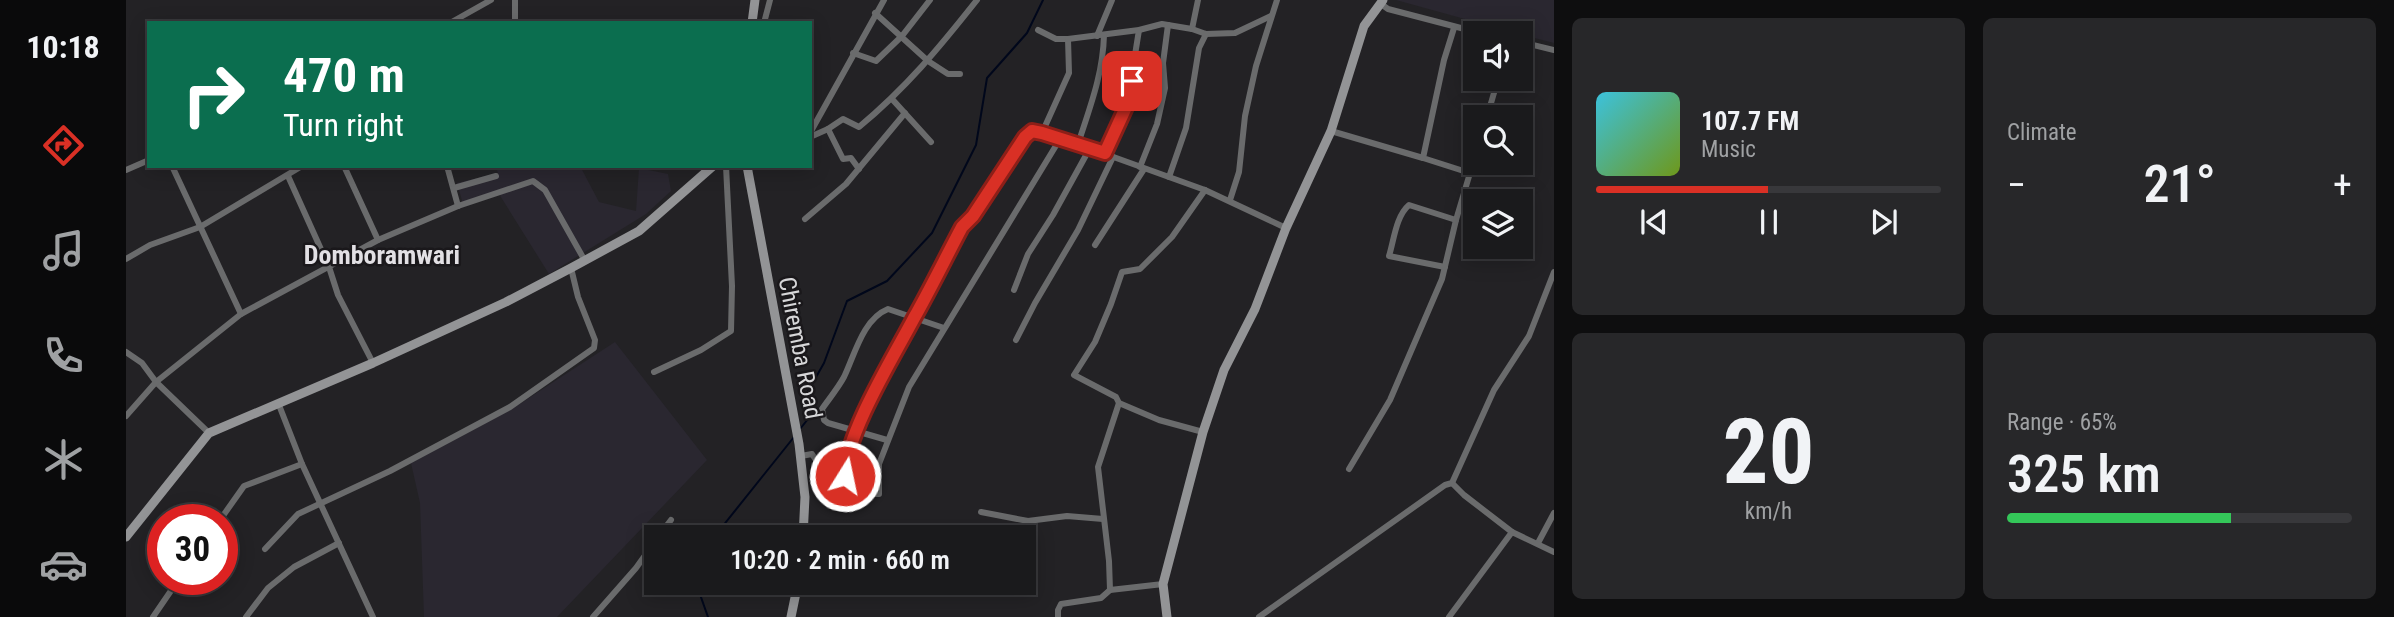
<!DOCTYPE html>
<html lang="en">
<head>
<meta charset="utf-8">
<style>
  body { margin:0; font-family:"Roboto Condensed",sans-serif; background:#272729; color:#f1f3f6; height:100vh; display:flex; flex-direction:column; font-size:26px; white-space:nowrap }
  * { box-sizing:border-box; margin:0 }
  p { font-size:23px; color:#9fa1a3 }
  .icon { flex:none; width:38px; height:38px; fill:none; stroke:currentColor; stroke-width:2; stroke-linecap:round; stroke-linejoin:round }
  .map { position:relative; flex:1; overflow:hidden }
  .sheet { display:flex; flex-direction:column; gap:18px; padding:18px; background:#0e0e0f; width:840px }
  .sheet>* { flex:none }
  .banner { position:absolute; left:21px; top:21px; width:665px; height:147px; border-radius:0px; box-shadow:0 4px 18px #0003,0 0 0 2px #38383b; background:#0b6e4f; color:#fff; overflow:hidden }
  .buttons { position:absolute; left:1337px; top:21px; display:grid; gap:14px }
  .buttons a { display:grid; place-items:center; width:70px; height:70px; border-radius:0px; background:#1a1a1c; box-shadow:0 4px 18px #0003,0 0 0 2px #38383b; font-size:35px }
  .speed { position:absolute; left:21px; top:504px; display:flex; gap:14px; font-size:35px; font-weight:700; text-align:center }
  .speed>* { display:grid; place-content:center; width:91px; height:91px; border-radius:50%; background:#1a1a1c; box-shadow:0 4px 18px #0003,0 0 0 2px #38383b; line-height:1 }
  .speed .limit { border:10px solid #d22; background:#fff; color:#111 }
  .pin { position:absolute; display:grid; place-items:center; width:60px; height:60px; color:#fff; margin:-30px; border-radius:14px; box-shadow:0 4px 10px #0006 }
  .me { position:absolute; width:77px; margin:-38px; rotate:10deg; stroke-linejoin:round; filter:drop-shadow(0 0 5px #0008) }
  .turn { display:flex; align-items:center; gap:24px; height:147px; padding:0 21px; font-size:32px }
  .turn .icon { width:91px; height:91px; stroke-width:2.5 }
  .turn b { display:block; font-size:49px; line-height:60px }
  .big { font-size:52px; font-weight:600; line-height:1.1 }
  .sheet .widget { flex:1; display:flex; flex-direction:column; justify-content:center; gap:10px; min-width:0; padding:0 24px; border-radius:10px; background:#272729 }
  .sheet .dial { align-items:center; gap:0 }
  .dial b { font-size:91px; line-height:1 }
  .song { display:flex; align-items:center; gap:21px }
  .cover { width:84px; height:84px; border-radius:10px; background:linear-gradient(135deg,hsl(190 70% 55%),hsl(80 70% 35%)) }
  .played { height:7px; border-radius:4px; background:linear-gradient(90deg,#d93025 50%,#38383b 50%) }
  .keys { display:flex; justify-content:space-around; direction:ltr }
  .heat { display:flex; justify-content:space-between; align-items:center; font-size:38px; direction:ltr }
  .charge { height:10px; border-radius:5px; background:linear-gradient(90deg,#34c759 65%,#38383b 0) }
  .sheet .tiles { flex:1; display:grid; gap:18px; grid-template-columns:repeat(2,1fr) }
  .trip { position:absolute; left:518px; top:525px; width:392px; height:70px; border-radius:0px; background:#1a1a1c; box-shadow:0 4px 18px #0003,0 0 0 2px #38383b; font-weight:600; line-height:70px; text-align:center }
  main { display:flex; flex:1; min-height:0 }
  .dock { display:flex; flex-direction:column; width:126px; justify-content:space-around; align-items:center; background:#0a0a0b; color:#9fa1a3 }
  .dock .icon { width:49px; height:49px }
  .dock .active { color:#d93025 }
  .dock b { font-size:32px; color:#f1f3f6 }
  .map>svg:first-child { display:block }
</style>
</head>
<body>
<main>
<nav class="dock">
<b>10:18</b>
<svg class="icon active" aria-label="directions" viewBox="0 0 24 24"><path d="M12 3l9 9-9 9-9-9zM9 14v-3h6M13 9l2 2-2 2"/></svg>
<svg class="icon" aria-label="music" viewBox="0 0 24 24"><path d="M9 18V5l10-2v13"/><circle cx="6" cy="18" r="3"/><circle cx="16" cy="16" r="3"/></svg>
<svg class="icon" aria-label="phone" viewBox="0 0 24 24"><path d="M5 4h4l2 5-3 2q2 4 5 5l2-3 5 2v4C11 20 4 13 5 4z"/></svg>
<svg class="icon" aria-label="climate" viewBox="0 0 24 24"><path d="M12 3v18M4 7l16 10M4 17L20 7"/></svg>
<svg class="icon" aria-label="car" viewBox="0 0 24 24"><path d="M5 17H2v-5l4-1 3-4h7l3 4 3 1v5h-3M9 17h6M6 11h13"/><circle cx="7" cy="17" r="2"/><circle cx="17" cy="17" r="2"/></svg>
</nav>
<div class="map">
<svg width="1428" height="617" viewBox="0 0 1428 617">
  <rect width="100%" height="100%" fill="#232225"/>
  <g fill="#2a2730">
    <polygon points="1270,0 1428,0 1428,43 1386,32"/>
    <polygon points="373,166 454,166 473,202 510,211 513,168 542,174 545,191 520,214 423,274 373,194 337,204 331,183 372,173 370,167"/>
    <polygon points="489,342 581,460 431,617 298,617 294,503 285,463 389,407"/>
  </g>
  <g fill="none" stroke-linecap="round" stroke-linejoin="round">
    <g stroke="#00071b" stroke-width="2">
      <polyline points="674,429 682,419 681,393 698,363 721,301 761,281 806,233 850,145 861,78 901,33 917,0"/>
      <polyline points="588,537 668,437"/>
      <polyline points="570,583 582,617"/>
    </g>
    <g stroke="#6a6b6c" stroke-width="6">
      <polyline points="1255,4 1262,9 1354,33"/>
      <polyline points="749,13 802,61 822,74 834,74"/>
      <polyline points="324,23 365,0"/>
      <polyline points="389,23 389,0"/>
      <polyline points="638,23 644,0"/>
      <polyline points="1328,28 1318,60 1297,158 1344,173 1349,156"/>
      <polyline points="1066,29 1072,0"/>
      <polyline points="912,30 930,39 942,39 1013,30 1036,24 1066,29 1080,34 1109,33 1145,16"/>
      <polyline points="971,36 986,0"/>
      <polyline points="1395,42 1428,50"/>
      <polyline points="727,53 750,61 776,36 804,0"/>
      <polyline points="766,99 805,142"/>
      <polyline points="1361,117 1372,79"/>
      <polyline points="702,129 717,159 725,158 733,169"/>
      <polyline points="1205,131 1297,158"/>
      <polyline points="684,133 758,0"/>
      <polyline points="916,133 943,73 942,39"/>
      <path d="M684,137L702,129L717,119L733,127C780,88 813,48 851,0"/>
      <path d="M952,144C964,107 977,74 978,35"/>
      <polyline points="979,153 1001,105 1013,30"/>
      <polyline points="46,166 115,314"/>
      <polyline points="218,166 252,240"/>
      <polyline points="321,166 332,206"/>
      <polyline points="1014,167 1031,124 1039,88 1037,63 1042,25"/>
      <polyline points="0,170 23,160"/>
      <polyline points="162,176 203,267 212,295 247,363"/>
      <polyline points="1043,177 1060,128 1073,48 1080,34"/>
      <polyline points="328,188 370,176"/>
      <polyline points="1104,200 1113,172 1119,116 1130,66 1151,0"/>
      <polyline points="679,219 720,184 779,113"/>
      <polyline points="969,245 1018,169"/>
      <polyline points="0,259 24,245 74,227 176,166"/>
      <path d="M1319,267L1263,256C1268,240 1270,216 1283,205L1330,220"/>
      <polyline points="888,290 902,254 927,215 964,148"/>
      <polyline points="890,340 909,303 952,230 987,157"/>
      <polyline points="0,352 16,363 30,382 83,433"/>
      <polyline points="528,372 575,350 605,331 606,286 600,166"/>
      <polyline points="153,405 176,464 247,617"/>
      <polyline points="0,416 30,382 115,314 252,240 332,206 407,181 419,190 459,261"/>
      <polyline points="1077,432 1033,420 993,403 990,397 948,375 969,342 985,304 996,272 1014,269 1046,237 1079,190"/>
      <path d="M761,440L702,423L698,420L696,409C703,399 712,388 718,377C729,354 737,319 762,309L818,328"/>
      <polyline points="675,456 686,454 693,465 701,494 753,494 753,464 783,387 934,139"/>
      <polyline points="1223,469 1264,400 1316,279 1330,220 1344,173"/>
      <polyline points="1326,483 1338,495 1386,532"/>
      <polyline points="717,495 719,466 725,443 768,354 836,227 847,216 899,137 906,131 957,146 1079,190 1160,228"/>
      <polyline points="855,512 902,521 941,516 977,519"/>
      <polyline points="94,520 118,486 176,464"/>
      <polyline points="532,537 545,520"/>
      <polyline points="1412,543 1428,513"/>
      <polyline points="139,549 172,514 264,471 384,407 468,348 469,340 452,297 445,268"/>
      <polyline points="984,590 983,561 972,467 993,403"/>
      <polyline points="27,617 53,579"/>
      <polyline points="120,617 142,588 168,567 213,543"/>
      <polyline points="467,617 510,568 530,540"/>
      <polyline points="932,617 932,610 935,604 975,598 984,590 1037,584"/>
      <polyline points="1133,617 1319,485 1326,483 1368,390 1403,336 1428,272"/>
      <polyline points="1323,617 1386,532 1428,552"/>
    </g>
    <g stroke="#939496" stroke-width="9">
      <polyline points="626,23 629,0"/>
      <polyline points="621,166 673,444 679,497 677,537"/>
      <polyline points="0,537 83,433 247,363 380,302 445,268 513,231 587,166"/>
      <polyline points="665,617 672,583"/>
      <polyline points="1041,617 1037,584 1077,432 1098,370 1129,309 1160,228 1205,131 1238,26 1257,0"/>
    </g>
  </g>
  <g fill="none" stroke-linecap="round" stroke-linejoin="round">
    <g stroke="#8d1f18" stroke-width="18">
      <path id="route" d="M719,476C719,435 768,356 788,318C805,288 820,257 836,227L847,216L899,137L906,131L916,133L979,153L1001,105L1006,81"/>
    </g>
    <use href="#route" stroke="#d93025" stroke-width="12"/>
  </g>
  <g text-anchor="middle" stroke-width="5" stroke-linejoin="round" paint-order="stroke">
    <g font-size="24" fill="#d6d6d8" stroke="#1a181b">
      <text transform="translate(674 348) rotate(79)" y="8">Chiremba Road</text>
    </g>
    <g font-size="26" font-weight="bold" fill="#e2e0e4" stroke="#1a181b">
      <text x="256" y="264">Domboramwari</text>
    </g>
  </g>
</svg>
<div class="buttons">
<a><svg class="icon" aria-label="sound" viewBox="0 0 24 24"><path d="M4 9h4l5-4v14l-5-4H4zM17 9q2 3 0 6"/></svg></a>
<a><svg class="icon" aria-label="search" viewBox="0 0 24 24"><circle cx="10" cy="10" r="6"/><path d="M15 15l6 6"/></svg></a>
<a><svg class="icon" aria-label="layers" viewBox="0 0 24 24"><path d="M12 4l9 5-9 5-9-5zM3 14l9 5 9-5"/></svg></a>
</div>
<div class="speed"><div class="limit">30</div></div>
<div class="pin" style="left:1006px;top:81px;background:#d93025"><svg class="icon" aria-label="arrive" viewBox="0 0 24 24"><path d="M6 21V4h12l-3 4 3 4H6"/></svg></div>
<svg class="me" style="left:719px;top:476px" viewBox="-20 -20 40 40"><circle r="17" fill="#d93025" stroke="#fff" stroke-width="3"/><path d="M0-11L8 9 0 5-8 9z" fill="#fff"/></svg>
<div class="trip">10:20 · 2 min · 660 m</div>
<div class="banner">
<div class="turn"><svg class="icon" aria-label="right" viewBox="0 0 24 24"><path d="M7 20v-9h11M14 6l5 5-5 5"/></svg><div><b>470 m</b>Turn right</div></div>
</div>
</div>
<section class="sheet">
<div class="tiles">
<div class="widget">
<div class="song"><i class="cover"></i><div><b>107.7 FM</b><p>Music</p></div></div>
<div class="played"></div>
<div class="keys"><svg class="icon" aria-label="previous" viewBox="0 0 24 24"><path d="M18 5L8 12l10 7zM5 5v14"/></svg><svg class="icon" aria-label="pause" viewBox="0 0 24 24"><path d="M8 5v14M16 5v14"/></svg><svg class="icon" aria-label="next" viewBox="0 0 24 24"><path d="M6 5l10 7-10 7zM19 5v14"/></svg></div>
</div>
<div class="widget"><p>Climate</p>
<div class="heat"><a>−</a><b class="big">21°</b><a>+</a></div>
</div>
<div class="widget dial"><b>20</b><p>km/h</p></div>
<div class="widget"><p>Range · 65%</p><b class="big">325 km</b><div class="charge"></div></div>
</div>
</section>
</main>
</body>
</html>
